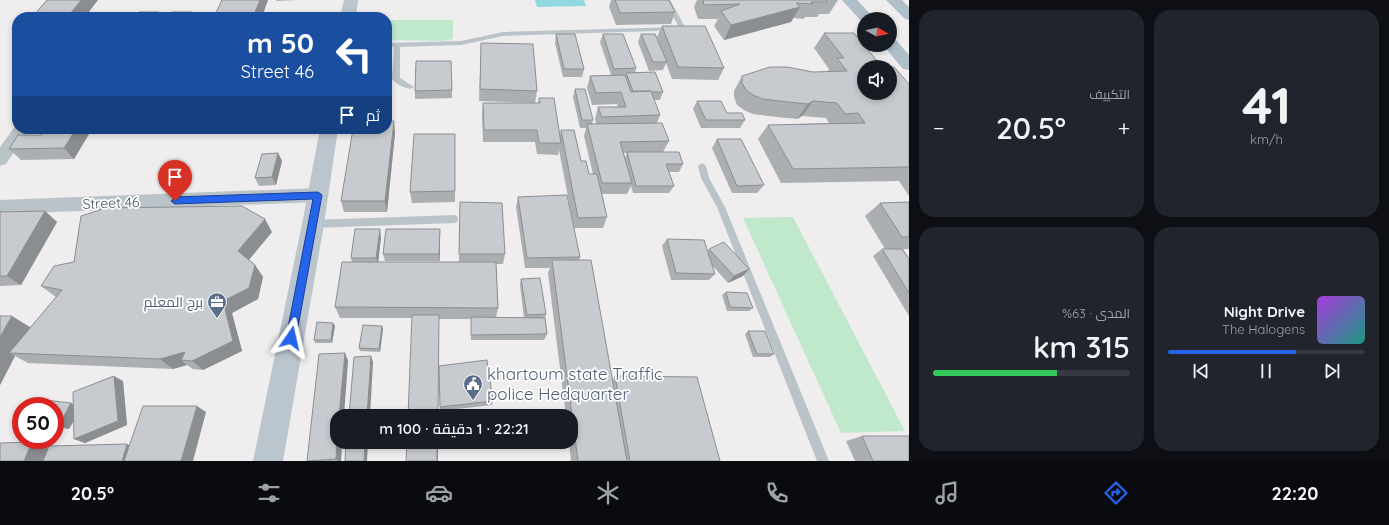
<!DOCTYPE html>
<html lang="ar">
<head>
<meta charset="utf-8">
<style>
  body { margin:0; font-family:Quicksand,Cairo,sans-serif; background:#20242c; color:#f1f3f6; direction:rtl; height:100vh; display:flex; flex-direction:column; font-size:15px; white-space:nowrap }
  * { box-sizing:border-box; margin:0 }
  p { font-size:13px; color:#9ea1a6 }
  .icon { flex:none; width:22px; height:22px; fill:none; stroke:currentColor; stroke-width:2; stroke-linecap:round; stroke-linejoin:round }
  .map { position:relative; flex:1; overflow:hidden; direction:ltr }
  .panel { display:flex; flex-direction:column; gap:10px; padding:10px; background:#0d0f14; width:480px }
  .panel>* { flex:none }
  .guide { position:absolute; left:12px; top:12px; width:380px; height:122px; border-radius:16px; box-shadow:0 2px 6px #0003; direction:rtl; background:#1a4fa0; color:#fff; overflow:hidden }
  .needle { width:26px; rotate:98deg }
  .buttons { position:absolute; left:857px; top:12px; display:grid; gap:8px }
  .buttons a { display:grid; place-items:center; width:40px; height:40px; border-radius:50%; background:#171b24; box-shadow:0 2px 6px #0003; font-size:20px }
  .speed { position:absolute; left:12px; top:397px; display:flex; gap:8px; font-size:20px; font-weight:700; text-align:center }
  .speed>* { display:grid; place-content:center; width:52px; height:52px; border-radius:50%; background:#171b24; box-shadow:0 2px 6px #0003; line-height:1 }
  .speed .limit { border:6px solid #d22; background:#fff; color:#111 }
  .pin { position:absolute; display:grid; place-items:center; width:34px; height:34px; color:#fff; margin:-41px -17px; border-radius:50% 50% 50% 0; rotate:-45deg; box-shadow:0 0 4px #0007 }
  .pin .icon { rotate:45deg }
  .me { position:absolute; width:44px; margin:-22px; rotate:11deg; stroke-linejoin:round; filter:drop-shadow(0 0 3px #0008) }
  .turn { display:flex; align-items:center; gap:14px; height:84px; padding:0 12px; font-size:18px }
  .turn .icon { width:52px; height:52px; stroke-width:2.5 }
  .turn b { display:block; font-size:28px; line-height:34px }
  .then { display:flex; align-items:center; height:38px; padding:0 12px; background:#0003; gap:8px; font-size:15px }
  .big { font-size:30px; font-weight:600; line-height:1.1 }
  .panel .widget { flex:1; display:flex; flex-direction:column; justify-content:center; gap:6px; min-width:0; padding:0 14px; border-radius:16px; background:#20242c }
  .panel .dial { align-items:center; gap:0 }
  .dial b { font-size:52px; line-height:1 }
  .song { display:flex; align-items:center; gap:12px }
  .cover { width:48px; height:48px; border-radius:6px; background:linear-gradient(135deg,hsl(280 70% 55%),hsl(170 70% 35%)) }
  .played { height:4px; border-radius:2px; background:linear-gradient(90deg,#2563eb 65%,#363941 65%) }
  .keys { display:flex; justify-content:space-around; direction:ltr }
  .heat { display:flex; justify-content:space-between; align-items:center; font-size:22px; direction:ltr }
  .charge { height:6px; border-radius:3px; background:linear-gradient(90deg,#34c759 63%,#363941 0) }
  .panel .tiles { flex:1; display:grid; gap:10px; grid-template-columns:repeat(2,1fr) }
  .trip { position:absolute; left:330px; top:409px; width:248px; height:40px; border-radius:16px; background:#171b24; box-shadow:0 2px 6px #0003; font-weight:600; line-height:40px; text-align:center; direction:rtl }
  .dock { display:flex; height:64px; justify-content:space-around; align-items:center; background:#090b0e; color:#9ea1a6 }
  .dock .icon { width:28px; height:28px }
  .dock .current { color:#2563eb }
  .dock b { font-size:18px; color:#f1f3f6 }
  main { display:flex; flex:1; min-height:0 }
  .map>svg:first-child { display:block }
</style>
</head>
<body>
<main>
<section class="panel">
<div class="tiles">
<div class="widget dial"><b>41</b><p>km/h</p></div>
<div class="widget"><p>التكييف</p>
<div class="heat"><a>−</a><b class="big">20.5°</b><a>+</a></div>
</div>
<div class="widget">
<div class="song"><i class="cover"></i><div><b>Night Drive</b><p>The Halogens</p></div></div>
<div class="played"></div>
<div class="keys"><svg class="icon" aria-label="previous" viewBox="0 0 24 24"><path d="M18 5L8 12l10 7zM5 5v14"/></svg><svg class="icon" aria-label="pause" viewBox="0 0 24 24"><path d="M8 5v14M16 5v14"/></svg><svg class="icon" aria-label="next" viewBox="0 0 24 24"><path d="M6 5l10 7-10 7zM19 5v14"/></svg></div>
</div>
<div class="widget"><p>المدى · 63%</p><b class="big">315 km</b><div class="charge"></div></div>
</div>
</section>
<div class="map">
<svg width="909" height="461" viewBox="0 0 909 461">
  <rect width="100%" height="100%" fill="#efeded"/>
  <g fill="#c0e9cb">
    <polygon points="387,20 453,20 453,39 443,41 387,40"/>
    <polygon points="793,217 905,431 841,433 743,218"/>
  </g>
  <polygon fill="#91d9e1" points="535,0 584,0 586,6 537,7"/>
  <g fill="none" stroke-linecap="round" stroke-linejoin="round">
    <g fill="#bac3c8" fill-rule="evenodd">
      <path d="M664,0H670L686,29L685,30L503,36L461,45L400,47V78L414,87L410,89C403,87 397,85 392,79L394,47H387V43L461,41L503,32L679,27Z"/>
      <polygon points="702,163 706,166 709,178 725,207 829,461 817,461 717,207 701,178 698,166"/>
      <polygon points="454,215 457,216 458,219 457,222 454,223 313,228 310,227 309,224 310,221 313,220"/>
    </g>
    <g fill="#bac3c8" fill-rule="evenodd">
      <polygon points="16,125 17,129 30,129 6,164 0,166 0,147"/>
      <polygon points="318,188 324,190 327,195 324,200 318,202 0,214 0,200"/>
    </g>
    <g fill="#bbc5cd" fill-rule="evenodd">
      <polygon points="344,0 358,0 356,17 340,17"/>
      <polygon points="320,129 338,129 324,224 283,461 253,461 302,224"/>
    </g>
    <g fill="#afbfc9" fill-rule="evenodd">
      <polygon points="842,0 857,0 875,19 864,19 864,23 862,22"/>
      <polygon points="886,0 902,0 909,7 909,20 904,18"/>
      <polygon points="890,38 896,40 909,55 909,70 903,69 883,45 890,45"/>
    </g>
  </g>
  <g fill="#abafb2" fill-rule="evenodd">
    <polygon points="47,0 85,17 37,17 35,14"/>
    <polygon points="276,0 297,0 277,1"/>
    <polygon points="611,0 615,0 675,12 671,24 616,25 609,7"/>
    <polygon points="697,0 838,0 829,14 819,14 817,17 805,17 804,19 793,18 791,22 724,40 714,26 718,19 698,19 694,7"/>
    <polygon points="662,26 724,68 718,80 672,79 666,63 663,70 649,71 638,42 641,34 664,56 657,37"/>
    <polygon points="824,33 882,67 909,84 909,196 899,181 781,183 758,139 768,125 829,123 826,118 802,116 797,119 777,117 753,114 744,110 737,105 734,97 734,91 742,76 827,72 829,69 814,48"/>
    <polygon points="556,34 584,69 582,77 563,77 555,43"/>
    <path d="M603,34L636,68L635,73L663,92L660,100H654L660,115L657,123L669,141L663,152L683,164L679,172H669L674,186L669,193H633L631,186L627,194H602L607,217L603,228H574L559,150L558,155L537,154L535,142H483L482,115L483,103H538L539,98L560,134L561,130L589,174H593L584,136L586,128H580L573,97L575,89L593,120L592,124H596L595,119L598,107H618L617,104L592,105L587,88L590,76L611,75L600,42ZM624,153H627L625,158Z"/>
    <polygon points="481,43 537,91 535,103 479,101"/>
    <polygon points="452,90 452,98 415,99 415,91"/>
    <polygon points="697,101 727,113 745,120 740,128 701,128 693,109"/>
    <polygon points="46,129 92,129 74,159 21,160 9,149 42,135"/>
    <polygon points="395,133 387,212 344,212 341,201"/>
    <polygon points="455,134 455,202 412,203 410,192"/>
    <polygon points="717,139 764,185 757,193 732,193 712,148"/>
    <polygon points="278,153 282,161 276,185 259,186 255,178"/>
    <polygon points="518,197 580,257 579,260 613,380 615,376 720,461 571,461 569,442 571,442 571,416 566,416 548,273 550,268 525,268 516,207"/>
    <polygon points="460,202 505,254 503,264 496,264 498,308 496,317 524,318 520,285 521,279 546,314 545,319 547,334 544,340 471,340 471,319 439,319 439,324 412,318 340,318 335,307 352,262 351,258 381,237 378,262 459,262"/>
    <polygon points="909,202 909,249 903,249 909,259 909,316 873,256 882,249 885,249 865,216 880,203"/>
    <polygon points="45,211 57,222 21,285 0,286 0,212"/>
    <polygon points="440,229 440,261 385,261 383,254"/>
    <polygon points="272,232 249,260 255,265 263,277 258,299 232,313 242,351 203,370 193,369 187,365 173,369 28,363 15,356 0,385 0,316 30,327 29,329 56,297 41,286"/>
    <polygon points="667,239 708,251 709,249 743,276 728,283 712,265 715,274 709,280 671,280 662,246"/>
    <polygon points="726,292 753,308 749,311 727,311 722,295"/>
    <polygon points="333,323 335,326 332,343 315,343 314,340"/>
    <polygon points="382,326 383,329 380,352 360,351 359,348"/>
    <polygon points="748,331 774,354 770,357 753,357 745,334"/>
    <polygon points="345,353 348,361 337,442 342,442 341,461 307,461"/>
    <polygon points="123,381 127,425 85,443 74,439 74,421 69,429 55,428 55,406 71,403 73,404"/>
    <polygon points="493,401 492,405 440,411 440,407"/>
    <polygon points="862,436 909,461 855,461 846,441"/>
  </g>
  <g fill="#8b8e91">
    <polygon points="81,0 98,0 85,17 73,17 70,14"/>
    <polygon points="260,0 268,0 262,17 253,17"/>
    <polygon points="800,7 791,22 724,40 731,25"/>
    <polygon points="159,12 162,17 156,17"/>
    <polygon points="192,12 195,17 189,17"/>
    <polygon points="813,101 802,116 797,119 808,104"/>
    <polygon points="394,121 395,133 387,212 385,201"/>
    <polygon points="76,129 92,129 74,159 64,148"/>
    <polygon points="278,153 282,161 276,185 272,177"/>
    <polygon points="45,211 57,222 21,285 7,276"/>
    <polygon points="265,219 272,232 246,263 238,251"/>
    <polygon points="380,229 381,237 378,265 376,258"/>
    <polygon points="440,229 440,261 439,254"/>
    <polygon points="255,265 263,277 258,299 232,313 242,351 203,370 192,361 181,360 187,365 173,369 160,359 223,301"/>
    <polygon points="749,269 743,276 728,283 734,276"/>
    <polygon points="12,316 30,327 17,353 9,353 15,356 0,385 0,337"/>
    <polygon points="333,323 335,326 332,343 331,340"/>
    <polygon points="382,326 383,329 380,352 379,349"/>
    <polygon points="345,353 348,361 344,416 339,416"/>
    <polygon points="371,356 373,362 370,416 367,416"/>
    <polygon points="114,376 123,381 127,425 85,443 74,439"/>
    <polygon points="71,403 81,407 69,429 59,425"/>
    <polygon points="197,406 206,412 193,461 181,461"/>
    <polygon points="32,442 49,448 43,461 24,461"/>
    <polygon points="337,442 342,442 341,461 338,461 336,459"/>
    <polygon points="365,442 368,442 367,461 364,461"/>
    <rect x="437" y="442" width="1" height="19"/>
    <polygon points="127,444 140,450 136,461 122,461"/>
  </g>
  <g fill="#c7cbcf" stroke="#8b8e91">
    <polygon points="47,0 81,0 70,14 35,14"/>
    <polygon points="222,0 260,0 253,17 214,17"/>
    <polygon points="615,0 669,0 675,12 620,13"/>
    <polygon points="703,0 826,0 827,2 811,2 813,4 796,3 800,7 731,25 721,11 740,4 704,5"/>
    <polygon points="139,12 159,12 156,17 136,17"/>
    <polygon points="172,12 192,12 189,17 169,17"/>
    <polygon points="96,14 119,15 118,17 94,17"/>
    <polygon points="662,26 705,26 724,68 678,67"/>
    <polygon points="824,33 854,33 882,67 864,67 864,93 890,93 890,67 894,67 909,84 909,167 793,169 768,125 865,123 858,113 845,114 837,103 813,101 808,104 788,102 763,99 753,95 746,90 742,83 742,76 770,67 787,67 813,72 847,71 837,58 844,58"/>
    <polygon points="556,34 575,34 584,69 564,69"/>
    <polygon points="603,34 623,34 636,68 614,69"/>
    <polygon points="641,34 655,34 667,62 653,62"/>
    <polygon points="481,43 533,44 537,91 480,89"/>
    <polygon points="416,61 451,61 452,90 415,91"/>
    <polygon points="655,72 663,92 651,92 651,91 633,91 626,73"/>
    <polygon points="625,75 631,92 651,91 660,115 602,117 598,107 626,107 621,92 596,93 590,76"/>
    <polygon points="575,89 585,89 593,120 582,120"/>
    <polygon points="539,98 554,98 561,143 539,143 537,130 484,130 483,103 540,103"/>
    <polygon points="697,101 721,101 727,113 742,113 745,120 706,120"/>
    <polygon points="387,121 394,121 385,201 341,201 353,129 387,129"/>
    <polygon points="662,123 669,141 620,142 632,183 602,183 587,124"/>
    <polygon points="46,129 76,129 64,148 9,149 18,135 42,135"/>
    <polygon points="561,130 574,130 581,161 586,161 589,174 597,174 607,217 578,218"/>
    <polygon points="414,134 455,134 455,191 410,192"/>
    <polygon points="717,139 741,139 764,185 737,186"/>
    <polygon points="627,152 679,152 683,164 666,164 674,186 636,186"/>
    <polygon points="278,153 272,177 255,178 262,154"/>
    <polygon points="567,195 580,257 527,258 518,197"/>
    <polygon points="460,202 502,203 505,254 459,254"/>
    <polygon points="909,202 909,237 902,237 880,203"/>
    <polygon points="242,206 265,219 238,251 255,265 249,288 223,301 233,341 192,361 181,360 185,352 160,359 9,353 62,290 41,286 54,266 74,262 81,216 106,208"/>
    <polygon points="45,211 7,276 0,276 0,212"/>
    <polygon points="355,229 380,229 376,258 351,258"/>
    <polygon points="386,229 440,229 439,254 383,254"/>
    <polygon points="667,239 704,240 715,274 676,273"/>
    <polygon points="724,242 749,269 734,276 709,249"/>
    <polygon points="882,249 902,249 909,259 909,293"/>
    <polygon points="552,260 591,260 627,461 578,461"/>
    <polygon points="342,262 496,262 498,308 335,307"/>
    <polygon points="540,278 546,314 527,315 521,279"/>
    <polygon points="726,292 747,293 753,308 730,307"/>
    <polygon points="412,315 439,315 438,416 408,416"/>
    <polygon points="0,316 12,316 0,337"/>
    <polygon points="471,317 545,318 547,334 471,335"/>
    <polygon points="317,322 333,323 331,340 314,340"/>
    <polygon points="363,325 382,326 379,349 359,348"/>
    <polygon points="748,331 765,331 774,354 757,354"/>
    <polygon points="345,353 339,416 337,416 337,442 336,459 307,461 319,354"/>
    <polygon points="371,356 367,416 349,416 354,357"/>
    <polygon points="487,360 493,401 440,407 439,366"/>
    <polygon points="114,376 118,421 74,439 73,392"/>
    <polygon points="615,376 697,377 720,461 630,461"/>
    <polygon points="36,399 71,403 59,425 55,425 55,406 32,406"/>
    <polygon points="143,406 197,406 181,461 124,461"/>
    <polygon points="862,436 909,436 909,461 873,461"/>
    <polygon points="32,442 24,461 0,461 0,443"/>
    <polygon points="346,442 365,442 364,461 345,461"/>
    <polygon points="407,442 437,442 437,461 406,461"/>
    <polygon points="127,444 122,461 43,461 49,446"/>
  </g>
  <polygon fill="#2563eb" stroke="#184099" points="318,192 322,195 296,338 295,342 291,343 287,342 286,338 313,199 175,204 171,201 175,197"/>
  <defs>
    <g id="office-pin" transform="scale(1)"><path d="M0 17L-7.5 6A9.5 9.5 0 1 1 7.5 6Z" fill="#5c6f8a" stroke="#fff"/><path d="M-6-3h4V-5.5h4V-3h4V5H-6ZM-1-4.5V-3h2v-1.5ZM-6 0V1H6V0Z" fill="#fff"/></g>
    <g id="civic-pin" transform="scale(1)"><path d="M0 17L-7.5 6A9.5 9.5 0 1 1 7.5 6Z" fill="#5c6f8a" stroke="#fff"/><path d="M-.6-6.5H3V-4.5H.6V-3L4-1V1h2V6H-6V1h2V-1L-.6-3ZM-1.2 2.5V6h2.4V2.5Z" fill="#fff"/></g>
  </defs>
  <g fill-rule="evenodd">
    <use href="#office-pin" x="217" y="302"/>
    <use href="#civic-pin" x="473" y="384"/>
  </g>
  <g text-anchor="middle" stroke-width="3.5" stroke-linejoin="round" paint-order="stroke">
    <g font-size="14" fill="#475258" stroke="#fff">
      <text transform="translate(111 203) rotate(-2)" y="5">Street 46</text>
    </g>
    <g font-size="14" fill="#4e5e75" stroke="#fff" text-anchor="end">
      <text x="203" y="307">برج المعلم</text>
    </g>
    <g font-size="17" fill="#4e5e75" stroke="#fff" text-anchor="start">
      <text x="487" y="380">khartoum state Traffic<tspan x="487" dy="20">police Hedquarter</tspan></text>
    </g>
  </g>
</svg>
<div class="buttons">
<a><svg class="needle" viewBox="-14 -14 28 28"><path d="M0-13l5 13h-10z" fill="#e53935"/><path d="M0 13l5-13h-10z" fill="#9ea1a6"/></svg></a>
<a><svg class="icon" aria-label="sound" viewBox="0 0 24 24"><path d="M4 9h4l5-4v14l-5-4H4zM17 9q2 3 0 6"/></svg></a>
</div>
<div class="speed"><div class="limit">50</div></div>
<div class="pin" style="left:175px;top:201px;background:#d93025"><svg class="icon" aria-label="arrive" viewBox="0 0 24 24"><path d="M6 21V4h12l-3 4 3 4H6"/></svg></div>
<svg class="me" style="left:291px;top:338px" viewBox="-20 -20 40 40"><path d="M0-17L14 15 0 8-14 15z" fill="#2563eb" stroke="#fff" stroke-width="4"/></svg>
<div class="trip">22:21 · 1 دقيقة · 100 m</div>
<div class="guide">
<div class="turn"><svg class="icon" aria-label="left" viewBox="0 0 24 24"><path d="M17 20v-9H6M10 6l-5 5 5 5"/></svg><div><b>50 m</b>Street 46</div></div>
<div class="then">ثم<svg class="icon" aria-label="arrive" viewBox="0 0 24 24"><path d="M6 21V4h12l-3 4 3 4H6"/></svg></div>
</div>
</div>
</main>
<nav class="dock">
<b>22:20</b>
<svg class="icon current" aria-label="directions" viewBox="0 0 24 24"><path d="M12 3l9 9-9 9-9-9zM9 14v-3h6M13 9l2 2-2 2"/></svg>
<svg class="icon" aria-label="music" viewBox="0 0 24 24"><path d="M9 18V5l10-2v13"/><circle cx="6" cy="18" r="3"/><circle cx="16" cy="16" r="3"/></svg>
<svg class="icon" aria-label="phone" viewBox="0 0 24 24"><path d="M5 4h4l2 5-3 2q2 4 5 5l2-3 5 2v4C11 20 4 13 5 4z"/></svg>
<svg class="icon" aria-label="climate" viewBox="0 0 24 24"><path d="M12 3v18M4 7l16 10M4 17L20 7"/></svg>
<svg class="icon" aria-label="car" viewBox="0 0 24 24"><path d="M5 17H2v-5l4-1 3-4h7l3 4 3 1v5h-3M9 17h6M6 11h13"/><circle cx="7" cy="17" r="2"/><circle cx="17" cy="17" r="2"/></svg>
<svg class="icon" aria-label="filters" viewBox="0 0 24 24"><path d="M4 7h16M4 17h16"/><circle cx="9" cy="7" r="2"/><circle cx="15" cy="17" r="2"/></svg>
<b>20.5°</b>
</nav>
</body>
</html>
